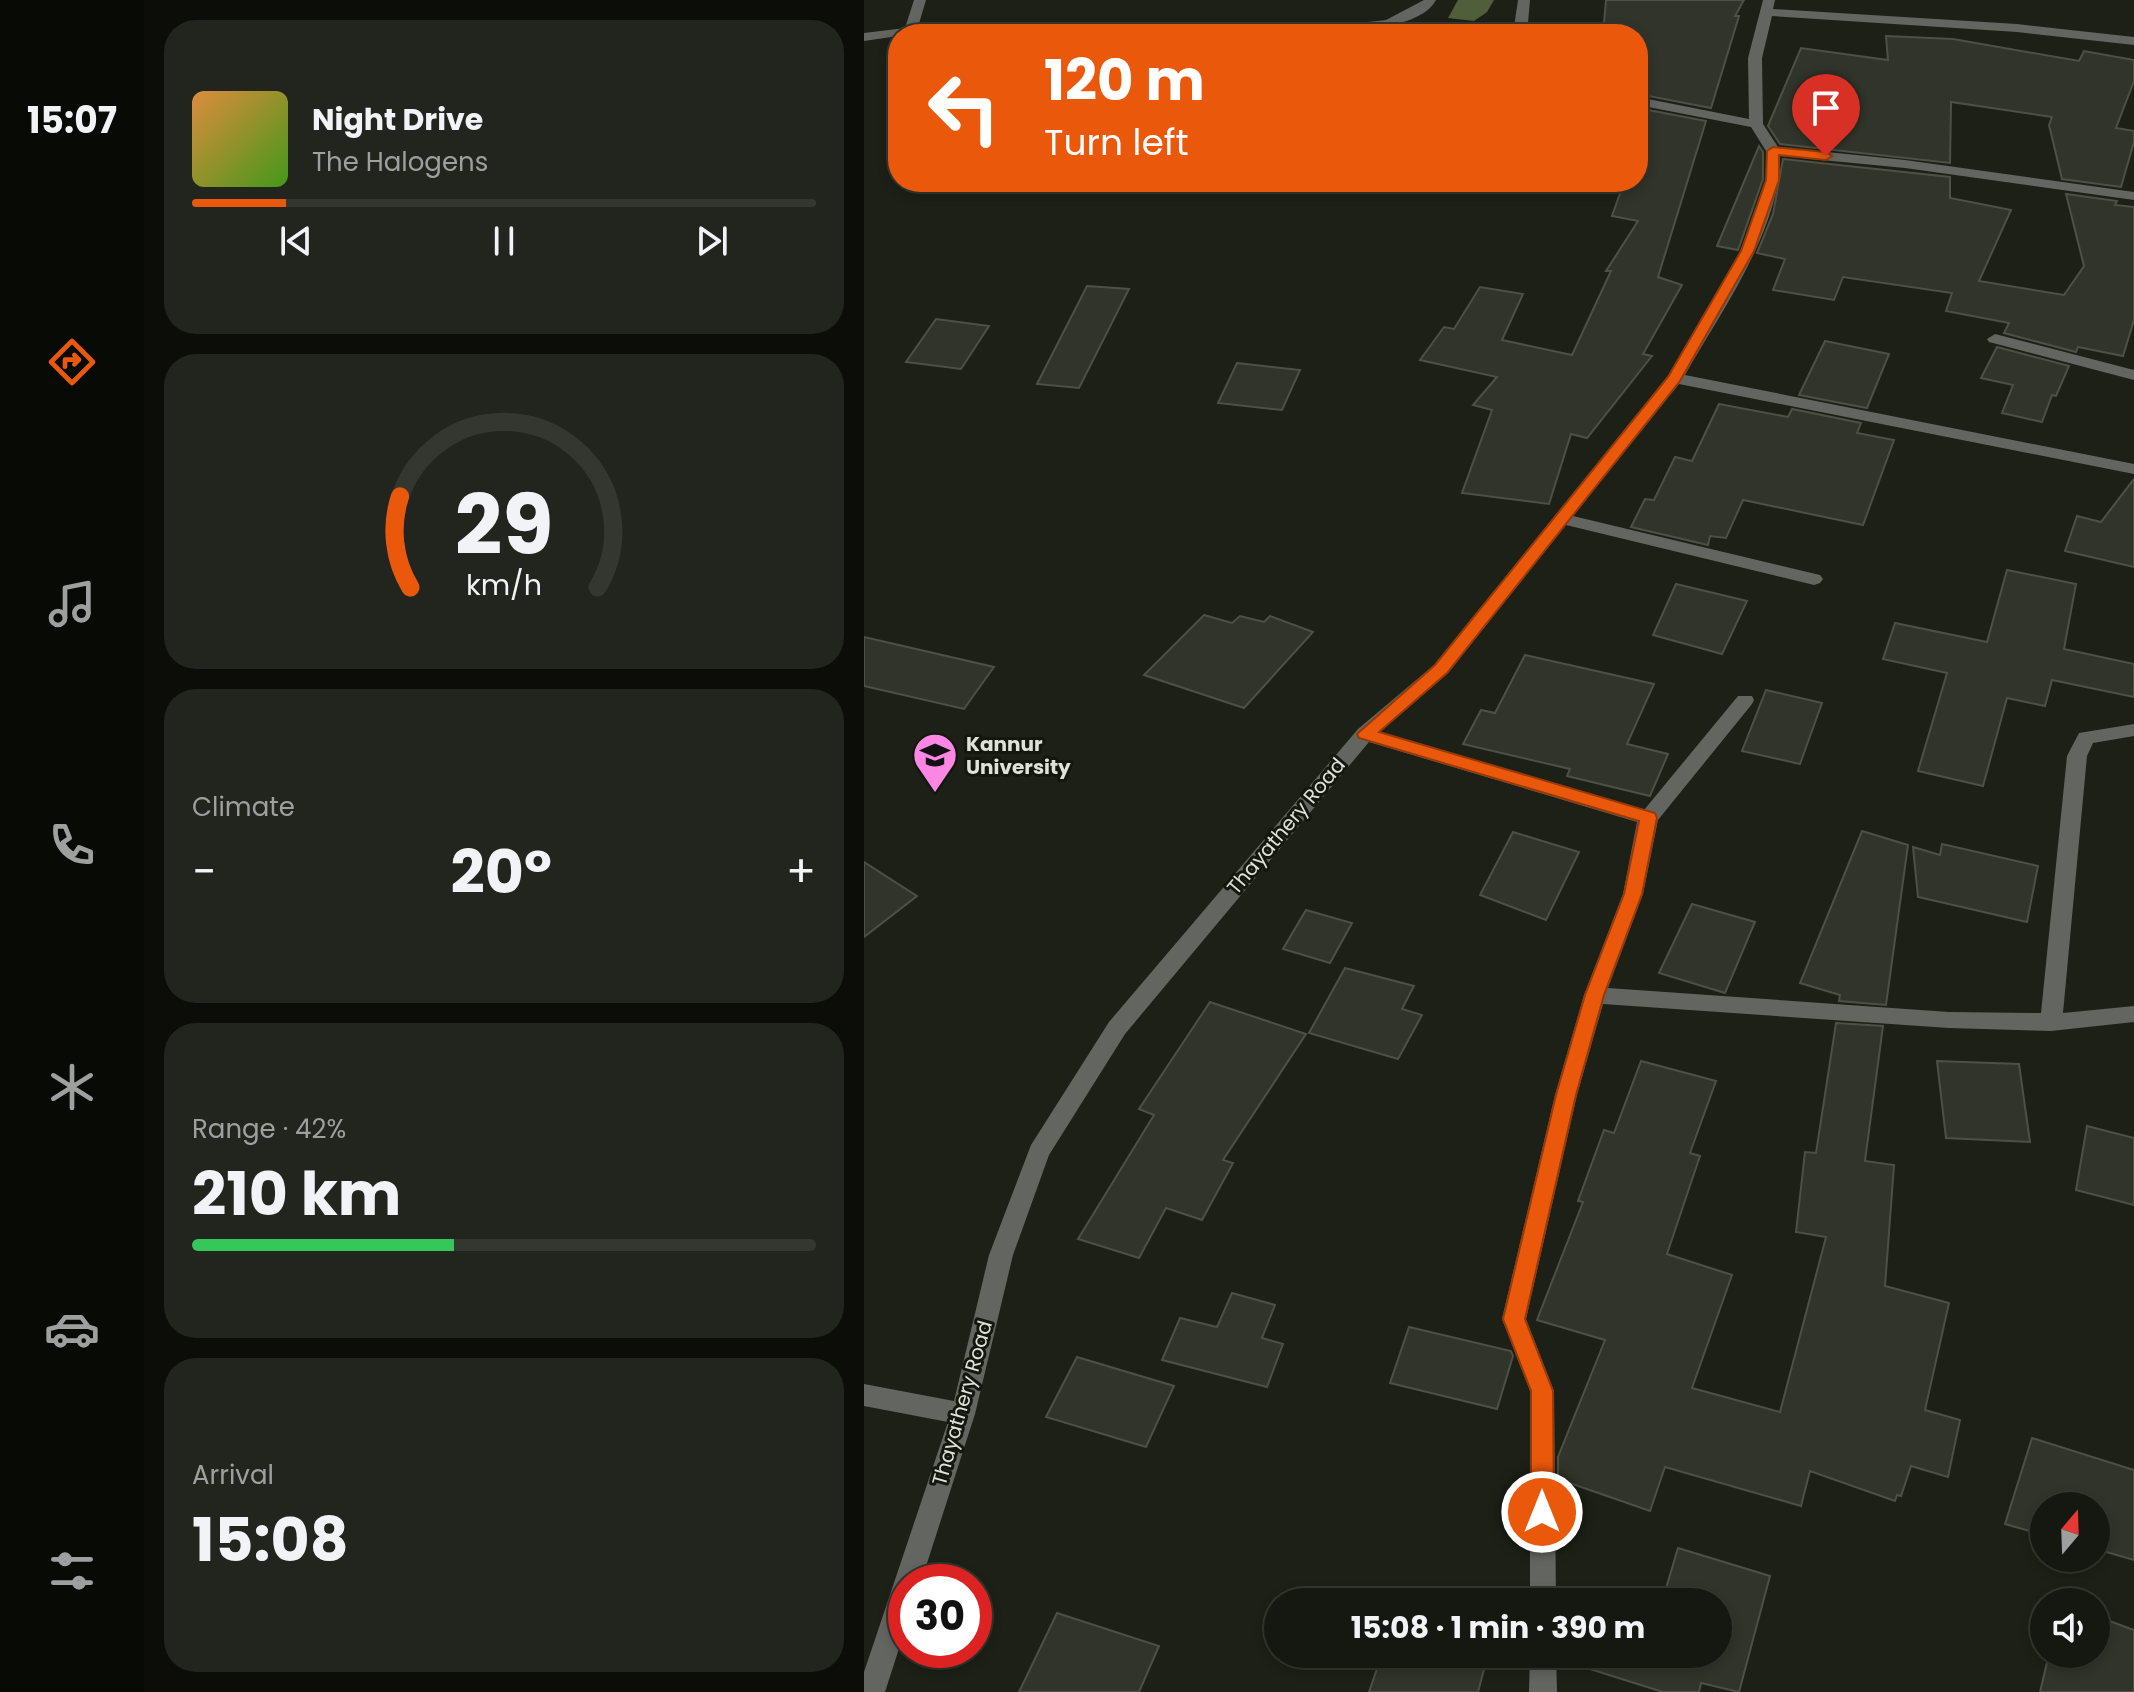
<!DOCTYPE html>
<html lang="en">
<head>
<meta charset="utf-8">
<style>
  body { margin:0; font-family:Poppins,sans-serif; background:#22251e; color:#f1f3f6; height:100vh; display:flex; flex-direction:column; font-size:30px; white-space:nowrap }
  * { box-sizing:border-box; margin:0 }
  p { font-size:26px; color:#9da09f }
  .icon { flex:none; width:44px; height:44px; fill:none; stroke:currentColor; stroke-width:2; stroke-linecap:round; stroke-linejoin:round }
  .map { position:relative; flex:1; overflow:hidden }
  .side { display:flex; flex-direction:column; gap:20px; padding:20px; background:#0c0d09; width:720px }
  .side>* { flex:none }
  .guide { position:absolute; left:24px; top:24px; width:760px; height:168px; border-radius:32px; box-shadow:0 4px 12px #0003,0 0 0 2px #343730; background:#ea580c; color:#fff; overflow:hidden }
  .needle { width:52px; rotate:19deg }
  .fabs { position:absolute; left:1166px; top:1492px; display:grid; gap:16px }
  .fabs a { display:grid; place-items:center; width:80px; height:80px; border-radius:50%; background:#151810; box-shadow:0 4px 12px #0003,0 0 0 2px #343730; font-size:40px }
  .speed { position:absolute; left:24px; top:1564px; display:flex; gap:16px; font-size:40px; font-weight:700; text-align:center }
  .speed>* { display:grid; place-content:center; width:104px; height:104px; border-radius:50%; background:#151810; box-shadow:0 4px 12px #0003,0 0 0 2px #343730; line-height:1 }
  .speed .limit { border:12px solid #d22; background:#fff; color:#111 }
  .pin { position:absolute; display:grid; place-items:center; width:68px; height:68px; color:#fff; margin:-82px -34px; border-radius:50% 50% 50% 0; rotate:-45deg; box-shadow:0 0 8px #0007 }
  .pin .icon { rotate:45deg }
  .me { position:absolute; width:88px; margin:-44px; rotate:0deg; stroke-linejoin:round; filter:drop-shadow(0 0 6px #0008) }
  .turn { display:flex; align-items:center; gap:28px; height:168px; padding:0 24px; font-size:36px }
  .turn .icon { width:104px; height:104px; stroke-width:2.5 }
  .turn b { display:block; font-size:56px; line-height:68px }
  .big { font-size:60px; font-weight:700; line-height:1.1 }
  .side .tile { flex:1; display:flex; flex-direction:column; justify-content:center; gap:12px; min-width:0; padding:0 28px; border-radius:32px; background:#22251e }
  .side .dial { align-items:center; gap:0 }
  .dial svg { height:208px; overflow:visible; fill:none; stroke:#343730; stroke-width:7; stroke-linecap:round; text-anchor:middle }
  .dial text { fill:#f1f3f6; stroke:none }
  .song { display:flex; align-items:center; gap:24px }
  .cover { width:96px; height:96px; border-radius:12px; background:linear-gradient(135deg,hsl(30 70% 55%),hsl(100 70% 35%)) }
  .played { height:8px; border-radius:4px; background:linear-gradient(90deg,#ea580c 15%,#343730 15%) }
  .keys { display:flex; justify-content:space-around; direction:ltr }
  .heat { display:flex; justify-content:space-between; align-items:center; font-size:44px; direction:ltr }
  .charge { height:12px; border-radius:6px; background:linear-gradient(90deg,#34c759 42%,#343730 0) }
  .trip { position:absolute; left:400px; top:1588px; width:468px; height:80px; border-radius:40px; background:#151810; box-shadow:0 4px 12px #0003,0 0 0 2px #343730; font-weight:700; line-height:80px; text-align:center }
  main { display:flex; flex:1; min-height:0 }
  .menu { display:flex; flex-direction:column; width:144px; justify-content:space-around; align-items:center; background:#080a06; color:#9da09f }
  .menu .icon { width:56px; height:56px }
  .menu .on { color:#ea580c }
  .menu b { font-size:36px; color:#f1f3f6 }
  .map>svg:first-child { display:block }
</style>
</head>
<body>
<main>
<nav class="menu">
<b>15:07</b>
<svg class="icon on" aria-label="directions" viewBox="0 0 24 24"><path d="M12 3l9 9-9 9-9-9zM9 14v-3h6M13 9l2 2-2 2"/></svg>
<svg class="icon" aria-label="music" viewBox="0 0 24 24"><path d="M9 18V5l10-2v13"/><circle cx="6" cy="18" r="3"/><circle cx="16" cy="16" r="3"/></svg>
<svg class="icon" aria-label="phone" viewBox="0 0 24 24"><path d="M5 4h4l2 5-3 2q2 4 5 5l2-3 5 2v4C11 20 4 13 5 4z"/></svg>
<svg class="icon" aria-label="climate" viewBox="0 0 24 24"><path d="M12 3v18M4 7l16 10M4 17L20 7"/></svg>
<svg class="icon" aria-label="car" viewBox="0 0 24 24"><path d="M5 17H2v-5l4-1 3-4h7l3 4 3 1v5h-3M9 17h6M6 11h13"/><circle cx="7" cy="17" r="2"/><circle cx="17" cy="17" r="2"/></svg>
<svg class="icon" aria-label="filters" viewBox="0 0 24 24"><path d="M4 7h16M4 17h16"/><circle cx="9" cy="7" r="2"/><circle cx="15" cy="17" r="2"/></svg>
</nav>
<section class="side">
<div class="tile">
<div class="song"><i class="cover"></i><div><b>Night Drive</b><p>The Halogens</p></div></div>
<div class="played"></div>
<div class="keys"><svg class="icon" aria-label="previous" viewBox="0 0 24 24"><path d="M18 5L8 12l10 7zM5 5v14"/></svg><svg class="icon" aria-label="pause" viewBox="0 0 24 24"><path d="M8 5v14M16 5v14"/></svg><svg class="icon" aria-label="next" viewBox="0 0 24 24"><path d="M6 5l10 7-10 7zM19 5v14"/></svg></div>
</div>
<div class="tile dial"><svg viewBox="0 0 100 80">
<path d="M14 69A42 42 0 1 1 86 69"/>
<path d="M14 69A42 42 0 0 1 10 34" stroke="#ea580c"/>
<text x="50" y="56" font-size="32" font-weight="700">29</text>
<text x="50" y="72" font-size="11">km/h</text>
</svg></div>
<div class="tile"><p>Climate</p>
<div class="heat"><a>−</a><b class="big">20°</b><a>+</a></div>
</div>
<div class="tile"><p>Range · 42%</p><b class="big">210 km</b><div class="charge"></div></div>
<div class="tile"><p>Arrival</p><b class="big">15:08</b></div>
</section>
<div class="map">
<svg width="1270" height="1692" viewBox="0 0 1270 1692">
  <rect width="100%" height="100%" fill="#1c2016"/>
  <polygon fill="#515e3a" points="594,0 630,0 623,12 610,21 584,18"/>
  <g fill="#30342a" stroke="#4c5146" stroke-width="2">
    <polygon points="742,0 880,0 871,16 875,16 847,108 774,94 774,34 739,34"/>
    <polygon points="1022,36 1089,39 1215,61 1220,51 1270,60 1270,81 1252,128 1270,131 1270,142 1257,187 1198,179 1185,125 1188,117 1087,102 1086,163 916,144 904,126 937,48 1024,60"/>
    <polygon points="774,108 842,121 794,277 818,285 779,354 788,356 723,438 707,434 685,504 598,493 628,410 609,405 633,377 556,360 580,327 590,329 616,287 659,294 638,340 708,355 747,271 742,271 774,221 748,216 760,182 774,182"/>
    <polygon points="895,146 899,152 899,179 874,250 853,246"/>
    <polygon points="919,159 1086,177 1086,198 1147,210 1115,281 1200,295 1220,266 1202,194 1253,201 1251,205 1270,207 1270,320 1259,356 1214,347 1212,352 1140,333 1145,323 1082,311 1088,293 979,277 970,300 909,290 921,259 893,253 909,214"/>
    <polygon points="223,286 265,289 215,388 173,384"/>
    <polygon points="72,319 125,326 97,369 42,362"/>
    <polygon points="961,341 1025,354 1003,408 935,395"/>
    <polygon points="1133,347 1205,366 1192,396 1188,395 1178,422 1138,413 1149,385 1117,378"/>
    <polygon points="373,363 436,370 418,410 354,403"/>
    <polygon points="855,404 924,417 928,409 997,423 993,433 1030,440 999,525 879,500 862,538 846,536 844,545 767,527 781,499 790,500 811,457 828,461"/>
    <polygon points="1270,479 1270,567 1201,551 1213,516 1237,522"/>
    <polygon points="1143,570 1212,584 1200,649 1270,664 1270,697 1188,680 1181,706 1143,698 1119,786 1054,771 1083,673 1019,659 1031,623 1123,642"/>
    <polygon points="812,584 883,601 858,654 789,635"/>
    <polygon points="340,615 368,623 376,616 400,622 406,616 449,632 380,708 280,675"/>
    <polygon points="0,637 130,667 100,709 0,686"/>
    <polygon points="661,655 790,684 763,744 804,754 786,796 703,776 706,769 599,744 617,710 631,713"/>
    <polygon points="902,690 958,703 936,764 878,751"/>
    <polygon points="998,831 1044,845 1022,1005 975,1001 976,995 936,983"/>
    <polygon points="649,832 715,852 682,920 616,895"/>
    <polygon points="1078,844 1174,866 1163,922 1054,897 1049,847 1076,855"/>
    <polygon points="0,862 53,896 0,937"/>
    <polygon points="828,904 891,922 861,993 795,973"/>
    <polygon points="442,910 488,923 466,963 419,949"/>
    <polygon points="481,968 550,986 538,1009 558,1015 534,1059 445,1033"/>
    <polygon points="346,1002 442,1034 359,1160 369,1163 338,1220 302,1208 275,1258 214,1239 290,1115 275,1109"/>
    <polygon points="972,1023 1019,1026 1001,1161 1030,1165 1021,1286 1085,1303 1061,1410 1096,1420 1084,1477 1047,1466 1037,1496 1033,1495 1031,1501 946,1471 937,1506 801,1467 786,1511 694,1479 694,1457 741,1340 673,1320 719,1202 714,1201 740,1130 750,1133 777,1061 852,1081 826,1153 836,1156 803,1254 868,1275 828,1388 916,1412 962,1237 932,1232 941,1152 952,1153"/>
    <polygon points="1073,1061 1155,1064 1166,1142 1082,1138"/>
    <polygon points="1223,1126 1270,1138 1270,1205 1212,1190"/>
    <polygon points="368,1293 411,1305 398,1338 419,1344 403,1387 298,1360 316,1318 353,1327"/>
    <polygon points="545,1327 647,1351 649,1356 633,1409 526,1383"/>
    <polygon points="213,1357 310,1386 282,1447 182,1417"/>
    <polygon points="1168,1438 1270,1470 1270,1560 1232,1549 1232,1506 1180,1506 1180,1535 1141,1524"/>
    <polygon points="814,1548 906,1576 875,1692 837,1683 835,1692 799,1692 726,1669 731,1654 854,1654 854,1602 798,1602"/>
    <polygon points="193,1613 295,1646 275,1692 155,1692"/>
    <polygon points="1232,1616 1270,1630 1270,1692 1176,1692 1185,1654 1232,1654"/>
    <polygon points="518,1654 616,1654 614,1660 622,1662 614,1692 505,1692"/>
  </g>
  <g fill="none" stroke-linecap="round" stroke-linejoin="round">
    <g fill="#636560" fill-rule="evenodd">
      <path d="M50,0H62L54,27H411L495,23L522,20L560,0H572C554,34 464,32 430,34H34V36L0,41V33L41,28Z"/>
      <polygon points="654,0 666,0 663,34 649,34"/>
      <path d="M899,0H911L909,9L1153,24L1270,37V45L1153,32L908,16L898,58L899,124L914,147L1041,160L1270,192V200L1041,168L916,156C916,231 857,311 821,375L1270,464V474L815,384L709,516L956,575L959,579L956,583L950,585L702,525L584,673L516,732L780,810L874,696H888L890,700L888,704L794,820L779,894L744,988L1085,1012L1177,1013L1203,756L1215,733L1270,724V736L1229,743L1223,756L1199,1013L1270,1006V1022L1187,1031L1085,1028L739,1004L713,1095L662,1319L690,1391L692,1602H666V1391L638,1319L691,1095L720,995L759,894L773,822L505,742L261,1034L185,1155L149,1255L111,1414L57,1582H42V1627L21,1692H0V1672L84,1422L0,1406V1384L90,1401L125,1255L167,1145L245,1022L494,729L570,665L804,376L877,251L902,180V151L887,127L774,105V97L885,119L884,58Z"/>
      <polygon points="1131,334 1270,370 1270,380 1125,342 1123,339"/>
      <polygon points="666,1654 692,1654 693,1692 665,1692"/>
    </g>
  </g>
  <polygon fill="#ea580c" stroke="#983908" stroke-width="2" points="909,147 962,152 968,156 962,160 915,155 915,180 890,251 816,381 583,673 515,732 791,813 793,818 778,894 740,995 712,1095 661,1319 689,1391 690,1512 687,1519 678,1523 670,1519 667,1512 667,1391 639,1319 692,1095 721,995 760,894 775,821 495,738 493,734 571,665 804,377 877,251 902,180 903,151"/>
  <defs>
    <g id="university-pin" transform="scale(2.3)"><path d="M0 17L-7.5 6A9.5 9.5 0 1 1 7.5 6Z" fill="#fc86e4" stroke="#13170d"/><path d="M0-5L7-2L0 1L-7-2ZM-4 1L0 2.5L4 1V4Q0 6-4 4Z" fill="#111"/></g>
  </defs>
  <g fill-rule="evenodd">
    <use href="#university-pin" x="71" y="755"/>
  </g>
  <g text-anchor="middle" stroke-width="6" stroke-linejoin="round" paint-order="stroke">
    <g font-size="20" font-weight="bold" fill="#dfe2db" stroke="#13170d" text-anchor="start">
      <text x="102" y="751">Kannur<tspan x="102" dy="23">University</tspan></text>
    </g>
    <g font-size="20" fill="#dfe2db" stroke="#13170d">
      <text transform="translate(422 826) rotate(-50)" y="7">Thayathery Road</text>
      <text transform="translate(98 1403) rotate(-74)" y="7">Thayathery Road</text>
    </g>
  </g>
</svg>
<div class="fabs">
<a><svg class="needle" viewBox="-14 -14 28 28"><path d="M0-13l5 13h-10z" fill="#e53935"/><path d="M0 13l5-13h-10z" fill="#9da09f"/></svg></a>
<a><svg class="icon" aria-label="sound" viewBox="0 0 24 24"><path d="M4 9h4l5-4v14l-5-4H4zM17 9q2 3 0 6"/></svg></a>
</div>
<div class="speed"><div class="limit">30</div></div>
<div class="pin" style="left:962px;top:156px;background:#d93025"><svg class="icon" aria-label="arrive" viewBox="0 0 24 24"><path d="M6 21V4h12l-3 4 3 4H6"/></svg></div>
<svg class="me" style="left:678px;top:1512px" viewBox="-20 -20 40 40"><circle r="17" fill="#ea580c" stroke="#fff" stroke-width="3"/><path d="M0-11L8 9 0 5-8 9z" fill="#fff"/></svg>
<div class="trip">15:08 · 1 min · 390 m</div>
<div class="guide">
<div class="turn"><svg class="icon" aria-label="left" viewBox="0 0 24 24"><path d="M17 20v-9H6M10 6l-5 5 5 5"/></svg><div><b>120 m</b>Turn left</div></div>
</div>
</div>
</main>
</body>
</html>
